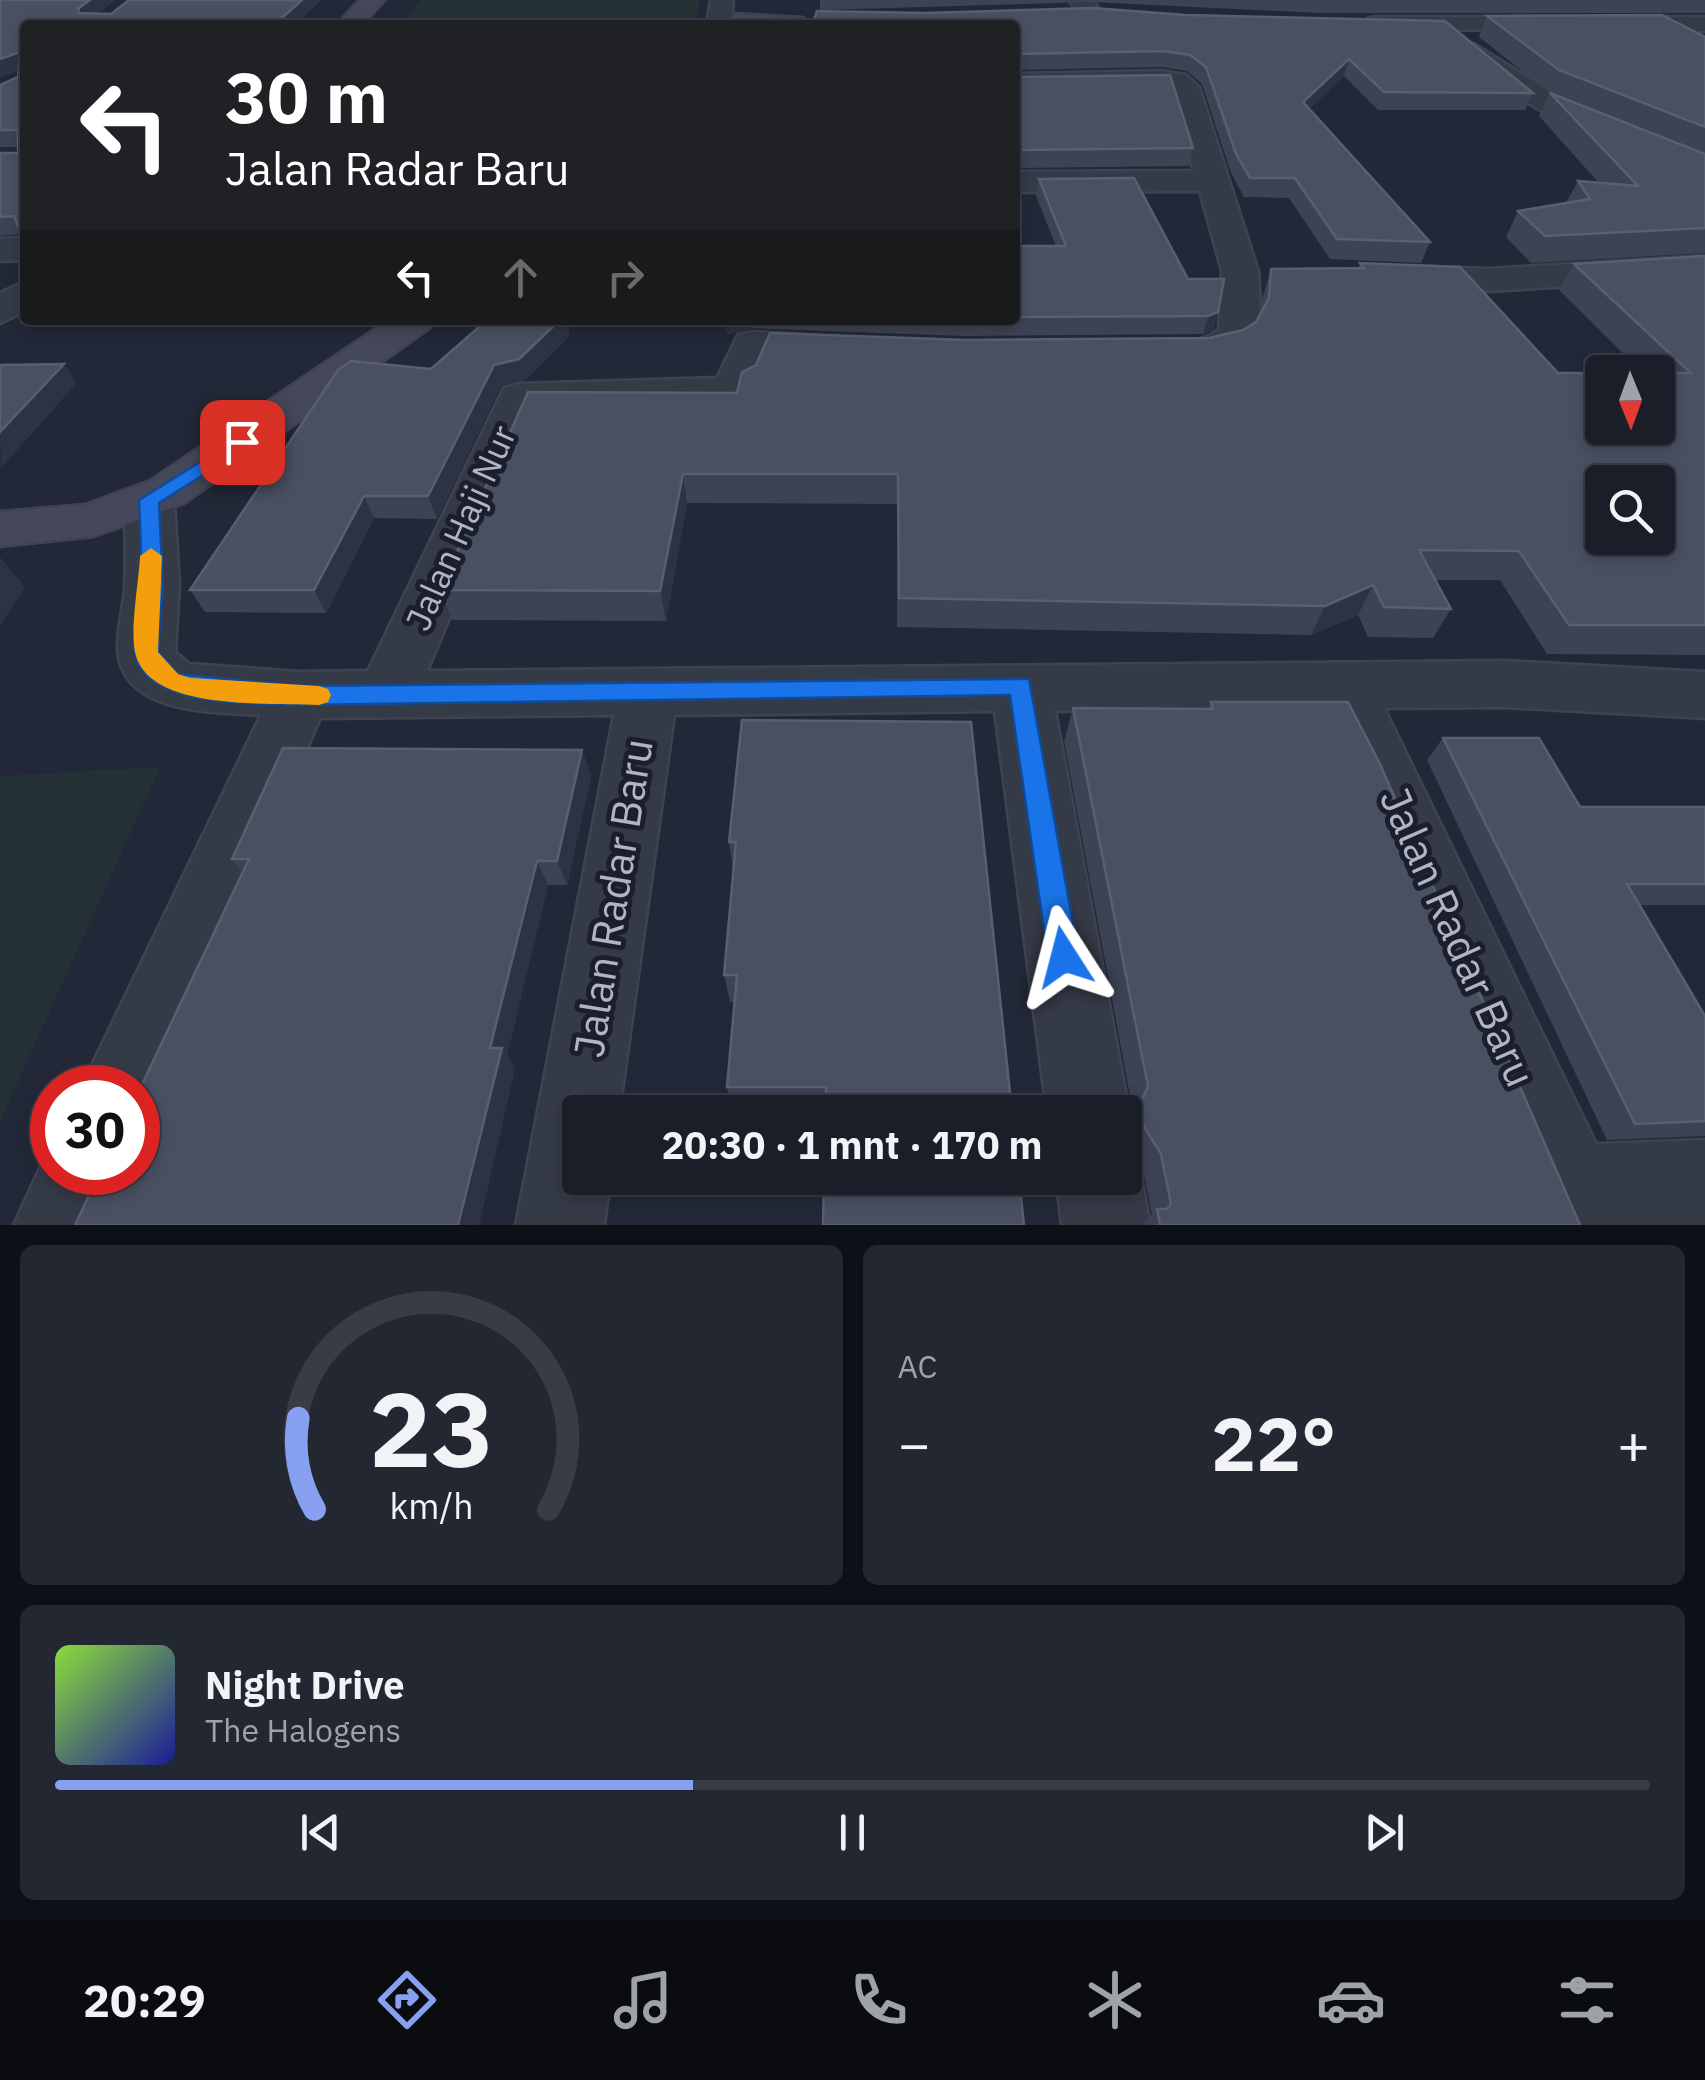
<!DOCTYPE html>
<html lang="id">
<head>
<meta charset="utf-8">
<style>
  body { margin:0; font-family:"IBM Plex Sans",sans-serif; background:#232731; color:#f1f3f6; height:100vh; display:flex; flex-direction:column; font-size:38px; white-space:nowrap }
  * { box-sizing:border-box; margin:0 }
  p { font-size:32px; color:#9fa2a8 }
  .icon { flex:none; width:55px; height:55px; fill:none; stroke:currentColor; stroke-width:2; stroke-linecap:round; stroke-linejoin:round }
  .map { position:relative; height:1225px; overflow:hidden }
  .details { display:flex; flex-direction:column; gap:20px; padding:20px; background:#0e1017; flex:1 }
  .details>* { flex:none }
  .banner { position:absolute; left:20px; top:20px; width:1000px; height:305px; border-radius:10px; box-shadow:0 5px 15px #0003,0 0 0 2px #383c46; background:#202124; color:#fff; overflow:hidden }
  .needle { width:65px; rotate:179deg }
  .tools { position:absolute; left:1585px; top:355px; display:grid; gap:20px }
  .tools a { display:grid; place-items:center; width:90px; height:90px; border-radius:10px; background:#1a1e29; box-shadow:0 5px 15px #0003,0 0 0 2px #383c46; font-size:50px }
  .speed { position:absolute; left:30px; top:1065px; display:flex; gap:20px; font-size:50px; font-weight:700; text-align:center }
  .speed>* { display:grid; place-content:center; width:130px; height:130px; border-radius:50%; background:#1a1e29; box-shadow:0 5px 15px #0003,0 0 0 2px #383c46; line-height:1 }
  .speed .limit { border:15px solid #d22; background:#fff; color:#111 }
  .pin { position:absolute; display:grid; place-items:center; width:85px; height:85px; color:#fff; margin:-42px; border-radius:20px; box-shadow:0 5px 15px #0006 }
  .me { position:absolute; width:110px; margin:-55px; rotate:351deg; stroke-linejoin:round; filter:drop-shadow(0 0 8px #0008) }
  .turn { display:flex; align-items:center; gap:35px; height:210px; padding:0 40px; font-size:45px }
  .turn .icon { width:130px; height:130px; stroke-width:2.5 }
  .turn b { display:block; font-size:70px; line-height:85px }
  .lanes { display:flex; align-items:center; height:95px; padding:0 40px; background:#0003; justify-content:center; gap:50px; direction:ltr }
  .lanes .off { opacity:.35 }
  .big { font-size:75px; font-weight:700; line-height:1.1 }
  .details .card { flex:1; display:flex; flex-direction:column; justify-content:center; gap:15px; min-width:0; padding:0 35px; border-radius:15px; background:#232731 }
  .details .dial { align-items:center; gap:0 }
  .dial svg { height:260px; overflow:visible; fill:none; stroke:#383c46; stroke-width:7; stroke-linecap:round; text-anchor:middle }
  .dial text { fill:#f1f3f6; stroke:none }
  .song { display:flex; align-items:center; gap:30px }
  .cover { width:120px; height:120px; border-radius:15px; background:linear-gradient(135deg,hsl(90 70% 55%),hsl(240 70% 35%)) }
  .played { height:10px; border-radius:5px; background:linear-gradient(90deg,#88a0f1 40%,#383c46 40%) }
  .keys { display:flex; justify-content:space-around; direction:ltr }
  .heat { display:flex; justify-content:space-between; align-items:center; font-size:55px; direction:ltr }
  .details .tiles { flex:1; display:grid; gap:20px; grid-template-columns:1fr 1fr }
  .card:last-child { grid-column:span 2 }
  .trip { position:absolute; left:562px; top:1095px; width:580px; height:100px; border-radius:10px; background:#1a1e29; box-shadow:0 5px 15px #0003,0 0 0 2px #383c46; font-weight:700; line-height:100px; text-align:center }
  .tab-bar { display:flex; height:160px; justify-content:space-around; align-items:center; background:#0a0c10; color:#9fa2a8 }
  .tab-bar .icon { width:70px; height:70px }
  .tab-bar .selected { color:#88a0f1 }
  .tab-bar b { font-size:45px; color:#f1f3f6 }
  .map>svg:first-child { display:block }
</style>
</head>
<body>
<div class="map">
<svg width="1705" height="1225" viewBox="0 0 1705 1225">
  <rect width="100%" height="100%" fill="#222837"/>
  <g fill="#243238">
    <polygon points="421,0 700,0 695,25 400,25"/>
    <polygon points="160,767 0,1121 0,776"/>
  </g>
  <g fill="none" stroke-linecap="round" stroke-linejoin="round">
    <g stroke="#3f4351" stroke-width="5">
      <g id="minor">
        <polygon points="711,0 733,0 732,13 747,21 744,25 712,22 708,17"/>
        <polygon points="1069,0 1092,0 1102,13 1090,20 1082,18"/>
        <polygon points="1375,17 1705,17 1705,31 1367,29 1363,24 1367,19"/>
        <path d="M1474,44L1565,101L1705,160V180C1625,161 1528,110 1465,57L1461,52Z"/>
        <path d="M1161,71L1186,75L1199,87L1258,271L1261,318L1258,332L1240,354L1197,365L1154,362L1148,353L1154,344C1176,339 1202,346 1219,329L1222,271L1200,191L1015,192V172L1194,171L1169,88L1015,90V74Z"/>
        <polygon points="25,238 25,260 0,261 0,239"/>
        <polygon points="1705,256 1705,278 1488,291 1398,288 1385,285 1379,277 1385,269 1398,266 1488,269"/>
        <polygon points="25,282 25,311 0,323 0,293"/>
        <path d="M752,332L852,338L858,347L852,356L838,359L769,357L755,392L726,404L536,410L427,671L1504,661L1705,672V718L1504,707L1384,708L1596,1144L1705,1140V1225H1545L1325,708L1055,711L1129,1112L1125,1121V1112H1047L995,711L674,715L619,1112H580V1178H610L604,1225H516L614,715L320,718L149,1116L138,1121V1088H81L261,715C215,712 121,715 118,649C117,628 124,607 125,586C127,558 125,529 124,500L132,489L149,484L166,489L174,500L179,585L175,652L189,664L300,672L368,671L504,388L519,384L717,378L738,335Z"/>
        <polygon points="52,1142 52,1172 124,1172 102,1225 14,1225"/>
        <polygon points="1125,1147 1141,1178 1150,1225 1062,1225 1056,1178 1125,1178"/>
      </g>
    </g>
    <g stroke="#3f4351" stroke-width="5">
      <g id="secondary">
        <polygon points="360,0 384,0 362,25 337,25"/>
        <polygon points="735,14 802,18 814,25 718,25"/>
        <polygon points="389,320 435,320 429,328 184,503 94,536 0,546 0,512 85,505 150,481"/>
      </g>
    </g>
    <use href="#minor" fill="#353a47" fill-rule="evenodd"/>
    <use href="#secondary" fill="#44485a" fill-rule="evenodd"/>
  </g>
  <g fill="#3d4355">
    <polygon points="0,0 115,0 97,14 111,14 129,0 321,0 295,25 25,25 23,234 0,236 0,153 18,153 18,147 0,147 0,85 18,77 19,70 0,78"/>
    <polygon points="820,0 1705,0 1705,13 1321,13 1090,2 820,10"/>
    <polygon points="1092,8 1533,93 1525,110 1378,110 1344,76 1309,109 1430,242 1421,263 1330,259 1289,198 1244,197 1231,173 1202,84 1187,71 1161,67 1015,70 1015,25 926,13"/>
    <polygon points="1487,16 1705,37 1705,253 1531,263 1506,237 1518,211 1566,203 1578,181 1598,182 1539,116 1550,93 1591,109 1549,92 1479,37"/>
    <polygon points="1015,75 1193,148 1189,166 1015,168"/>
    <polygon points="1039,179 1188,279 1224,279 1213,330 1203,334 964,336 752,328 727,334 725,320 1015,320 1015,246 1056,246 1036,196"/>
    <polygon points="1705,256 1705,655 1547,654 1500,580 1435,580 1451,609 1433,638 1368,637 1358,615 1311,635 897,627 897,504 687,503 666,621 452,620 440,590 737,393 966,340 1209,338 1243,330 1256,322 1261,312 1263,296 1271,269 1358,268 1360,263 1658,428 1658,372 1642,372 1559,290 1574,264"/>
    <polygon points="570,335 525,380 501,386 437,519 374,518 326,613 205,612 190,590 431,369"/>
    <polygon points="1211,702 1580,1225 1143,1225 1152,1214 1144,1176 1126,1143 1125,1117 1132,1106 1064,741 1073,708 1208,709"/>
    <polygon points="971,722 826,1111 733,1111 727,1087 734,1002 730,1002 724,975 733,869 729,842"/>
    <polygon points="1443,738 1580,807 1705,807 1705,905 1639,905 1705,1016 1705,1136 1607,1140 1427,760"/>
    <polygon points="582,750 591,776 567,885 548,885 507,1055 515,1068 479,1225 75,1225 243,872 232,859"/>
  </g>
  <g fill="#2d3344">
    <polygon points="90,0 115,0 86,22 78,13 79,8"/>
    <polygon points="302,0 321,0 295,25 274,25"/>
    <polygon points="20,52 25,68 0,78 0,59"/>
    <polygon points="1349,59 1344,76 1297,120 1303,102"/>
    <polygon points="25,220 25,238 18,226"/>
    <polygon points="1218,312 1213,330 1203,334 1208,316"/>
    <polygon points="560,320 567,320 570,335 525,380 501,386 437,519 428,496 494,365"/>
    <polygon points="725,320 751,320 752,328 727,334"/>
    <polygon points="64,364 77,383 1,468 0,432"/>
    <polygon points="683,474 687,503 666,621 660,591"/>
    <polygon points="364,496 374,518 326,613 314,590"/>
    <polygon points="0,557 25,587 0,626"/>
    <polygon points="1373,585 1358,615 1311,635 1325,606"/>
    <polygon points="582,750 591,776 567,885 557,861"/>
    <polygon points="537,861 548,885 507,1055 515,1068 479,1225 458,1225 490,1048"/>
  </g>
  <g fill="#495061" stroke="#595f71" stroke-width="2.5" fill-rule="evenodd">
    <polygon points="0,0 90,0 79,8 78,13 111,14 129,0 302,0 274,25 25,25 25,220 18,226 14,216 0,217 0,153 18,153 18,130 0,130 0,85 18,77 20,52 0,59"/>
    <polygon points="1092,8 1186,15 1445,21 1533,93 1384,92 1349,59 1303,102 1430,242 1337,239 1295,178 1250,178 1236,154 1206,67 1190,55 1164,51 1017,54 1015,63 1015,25 812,25 817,11 926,13"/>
    <polygon points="1662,15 1705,37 1705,127 1559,70 1487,16"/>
    <polygon points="1015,75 1017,77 1170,75 1193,148 1017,150 1015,153"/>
    <polygon points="1550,93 1705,154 1705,228 1545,236 1518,211 1590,199 1578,181 1638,186"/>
    <polygon points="1134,178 1188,279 1224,279 1218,312 1208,316 1015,317 1015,246 1066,246 1039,179"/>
    <path d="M1705,256V625H1569L1519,551L1419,550L1451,609L1384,607L1373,585L1325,606L899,598L898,474H683L660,591L440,590L528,392L737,393L742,372L756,365L770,333L966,340L1209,338L1243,330L1256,322L1269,298L1271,269L1364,268L1360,263L1460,267L1558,373H1602V428H1658V373H1691L1574,264ZM1602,482H1658V538H1602Z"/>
    <polygon points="487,320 560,320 519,359 494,365 428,496 364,496 314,590 190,590 338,370 351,361 431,369"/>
    <polygon points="64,364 0,432 0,365"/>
    <polygon points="1211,702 1348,702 1380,764 1580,1225 1160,1225 1157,1209 1167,1209 1171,1204 1161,1154 1140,1120 1136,1098 1143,1098 1148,1086 1073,708 1213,709"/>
    <polygon points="742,720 971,722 1012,1112 826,1112 826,1087 727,1087 737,975 724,975 736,842 729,842"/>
    <polygon points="1443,738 1539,738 1580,807 1705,807 1705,884 1627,884 1705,1016 1705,1121 1635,1124"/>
    <polygon points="283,748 582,750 557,861 537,861 490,1048 502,1048 458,1225 75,1225 100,1172 138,1172 138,1093 249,859 232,859"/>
    <polygon points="824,1178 1019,1178 1024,1225 823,1225"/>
  </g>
  <path fill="#1a73e8" stroke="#114b97" stroke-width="2.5" d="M242,436L252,442L249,446L159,503L163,585L158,652L178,674L300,686L1029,679L1079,957L1074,968L1064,972L1053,968L1048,957L1010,695L300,705C256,702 147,709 135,654C131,633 140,606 141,585C142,557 140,528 139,500Z"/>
  <path fill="#f59e0b" d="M151,548L162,556L158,652L178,674L190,678L319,686L328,689L331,695L328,702L319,705C271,702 153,712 136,656C129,633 139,581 140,556Z"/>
  <g text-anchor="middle" stroke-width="10" stroke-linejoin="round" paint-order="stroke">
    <g font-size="35" fill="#b0b4c4" stroke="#1b1f2c">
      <text transform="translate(461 528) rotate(-66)" y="12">Jalan Haji Nur</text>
    </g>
    <g font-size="42" fill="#b0b4c4" stroke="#1b1f2c">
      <text transform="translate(613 898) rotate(-81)" y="15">Jalan Radar Baru</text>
      <text transform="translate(1458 937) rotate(66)" y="15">Jalan Radar Baru</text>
    </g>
  </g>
</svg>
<div class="tools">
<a><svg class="needle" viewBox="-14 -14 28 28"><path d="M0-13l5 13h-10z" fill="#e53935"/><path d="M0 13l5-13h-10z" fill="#9fa2a8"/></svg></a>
<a><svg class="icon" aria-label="search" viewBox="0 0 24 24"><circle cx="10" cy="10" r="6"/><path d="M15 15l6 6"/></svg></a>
</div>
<div class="speed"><div class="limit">30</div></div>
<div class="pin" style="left:242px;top:442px;background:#d93025"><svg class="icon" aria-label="arrive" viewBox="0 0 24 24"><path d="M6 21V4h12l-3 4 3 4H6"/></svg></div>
<svg class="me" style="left:1064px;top:957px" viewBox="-20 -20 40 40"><path d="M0-17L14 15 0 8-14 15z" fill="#1a73e8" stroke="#fff" stroke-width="4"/></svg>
<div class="trip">20:30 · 1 mnt · 170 m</div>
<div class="banner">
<div class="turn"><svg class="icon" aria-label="left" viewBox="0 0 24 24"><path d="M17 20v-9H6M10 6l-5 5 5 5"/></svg><div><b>30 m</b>Jalan Radar Baru</div></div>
<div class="lanes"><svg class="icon" aria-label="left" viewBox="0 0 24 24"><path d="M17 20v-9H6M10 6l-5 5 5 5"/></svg><svg class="icon off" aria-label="ahead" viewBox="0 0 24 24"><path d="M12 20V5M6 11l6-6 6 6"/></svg><svg class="icon off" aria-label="right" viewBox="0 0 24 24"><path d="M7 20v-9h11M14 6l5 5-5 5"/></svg></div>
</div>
</div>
<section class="details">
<div class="tiles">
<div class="card dial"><svg viewBox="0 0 100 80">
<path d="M14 69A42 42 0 1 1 86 69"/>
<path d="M14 69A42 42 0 0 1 9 41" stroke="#88a0f1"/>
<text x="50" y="56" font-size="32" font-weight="700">23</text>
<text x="50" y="72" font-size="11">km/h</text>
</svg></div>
<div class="card"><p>AC</p>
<div class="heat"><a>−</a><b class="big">22°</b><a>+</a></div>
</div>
<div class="card">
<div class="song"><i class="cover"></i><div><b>Night Drive</b><p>The Halogens</p></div></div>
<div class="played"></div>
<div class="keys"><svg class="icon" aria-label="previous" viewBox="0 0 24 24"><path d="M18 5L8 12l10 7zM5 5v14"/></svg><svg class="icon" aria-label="pause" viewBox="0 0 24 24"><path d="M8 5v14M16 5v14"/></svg><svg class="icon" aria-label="next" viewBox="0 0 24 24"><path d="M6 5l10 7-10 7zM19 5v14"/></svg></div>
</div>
</div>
</section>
<nav class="tab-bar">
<b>20:29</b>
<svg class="icon selected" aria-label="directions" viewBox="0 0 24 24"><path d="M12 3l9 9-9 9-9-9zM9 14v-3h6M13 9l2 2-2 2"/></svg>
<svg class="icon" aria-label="music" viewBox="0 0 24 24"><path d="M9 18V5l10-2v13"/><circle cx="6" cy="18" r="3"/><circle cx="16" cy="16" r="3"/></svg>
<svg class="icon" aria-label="phone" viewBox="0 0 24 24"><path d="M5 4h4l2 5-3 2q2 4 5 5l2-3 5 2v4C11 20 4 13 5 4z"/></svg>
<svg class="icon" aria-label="climate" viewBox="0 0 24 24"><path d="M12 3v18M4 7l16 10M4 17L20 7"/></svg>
<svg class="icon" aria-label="car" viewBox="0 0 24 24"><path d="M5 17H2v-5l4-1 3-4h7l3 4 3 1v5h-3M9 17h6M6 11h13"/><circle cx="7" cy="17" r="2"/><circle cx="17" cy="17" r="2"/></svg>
<svg class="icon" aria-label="filters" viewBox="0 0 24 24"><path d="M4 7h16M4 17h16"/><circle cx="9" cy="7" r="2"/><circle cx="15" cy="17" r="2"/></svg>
</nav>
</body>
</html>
